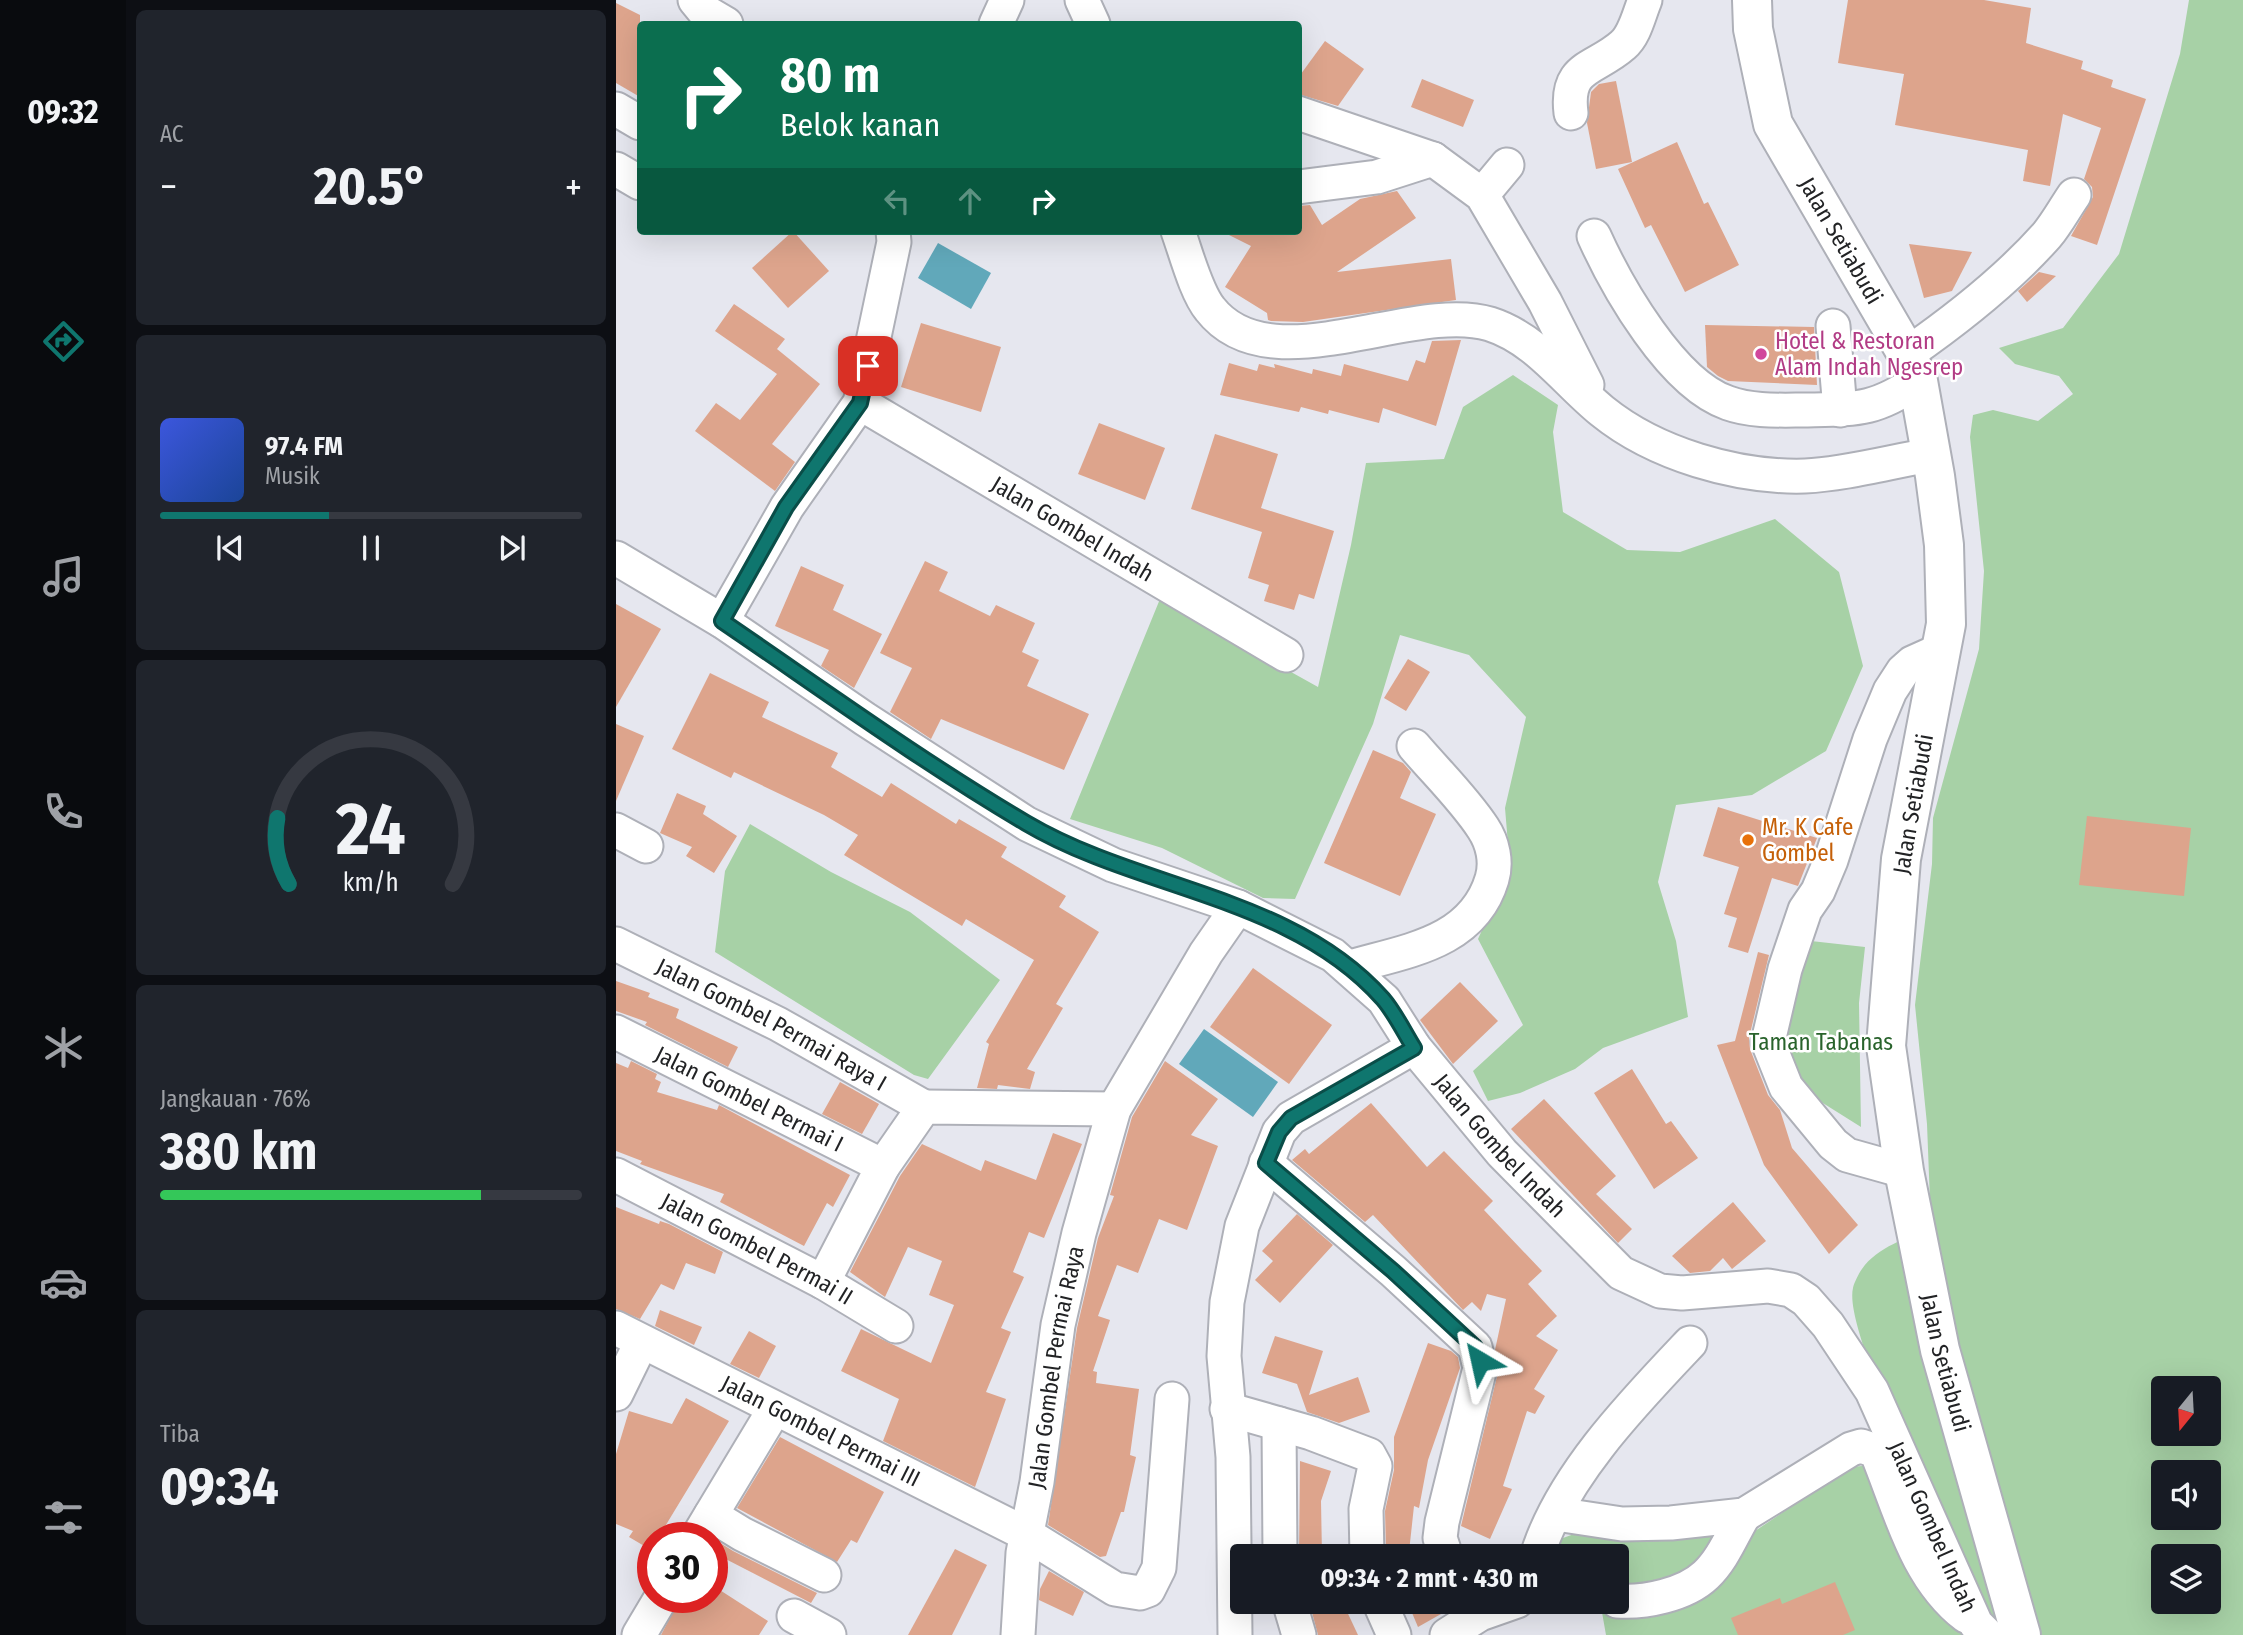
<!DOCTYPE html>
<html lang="id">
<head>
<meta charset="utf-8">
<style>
  body { margin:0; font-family:"Fira Sans Condensed",sans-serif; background:#20242c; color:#f1f3f6; height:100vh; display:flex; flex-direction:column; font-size:26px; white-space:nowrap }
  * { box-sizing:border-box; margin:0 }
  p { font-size:23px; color:#9ea1a6 }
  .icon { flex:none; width:38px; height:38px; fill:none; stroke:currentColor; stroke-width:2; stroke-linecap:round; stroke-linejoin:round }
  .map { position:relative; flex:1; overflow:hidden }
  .details { display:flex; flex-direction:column; gap:10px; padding:10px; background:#0d0f14; width:490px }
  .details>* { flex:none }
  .top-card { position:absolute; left:21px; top:21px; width:665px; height:214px; border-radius:7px; box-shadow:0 7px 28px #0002; background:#0b6e4f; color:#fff; overflow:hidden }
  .needle { width:46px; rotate:198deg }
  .tools { position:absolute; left:1535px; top:1376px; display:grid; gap:14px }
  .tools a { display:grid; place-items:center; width:70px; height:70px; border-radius:7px; background:#171b24; box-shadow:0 7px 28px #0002; font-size:35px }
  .speed { position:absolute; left:21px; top:1522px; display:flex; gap:14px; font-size:35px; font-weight:700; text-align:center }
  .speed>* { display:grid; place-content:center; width:91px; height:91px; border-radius:50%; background:#171b24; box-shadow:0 7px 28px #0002; line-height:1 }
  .speed .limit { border:10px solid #d22; background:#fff; color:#111 }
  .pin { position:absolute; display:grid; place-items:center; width:60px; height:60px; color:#fff; margin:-30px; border-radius:14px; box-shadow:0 4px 10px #0006 }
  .me { position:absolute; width:77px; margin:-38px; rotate:324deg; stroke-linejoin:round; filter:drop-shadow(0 0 5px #0008) }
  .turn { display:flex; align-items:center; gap:24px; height:147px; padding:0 28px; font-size:32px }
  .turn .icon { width:91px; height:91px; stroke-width:2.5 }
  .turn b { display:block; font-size:49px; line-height:60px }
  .lanes { display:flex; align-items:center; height:66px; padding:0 28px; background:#0003; justify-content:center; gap:35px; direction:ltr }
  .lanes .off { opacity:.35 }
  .big { font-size:52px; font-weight:700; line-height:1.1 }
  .details .tile { flex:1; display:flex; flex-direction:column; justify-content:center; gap:10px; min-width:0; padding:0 24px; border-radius:10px; background:#20242c }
  .details .dial { align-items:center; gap:0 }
  .dial svg { height:182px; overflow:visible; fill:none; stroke:#363941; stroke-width:7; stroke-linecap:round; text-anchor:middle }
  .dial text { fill:#f1f3f6; stroke:none }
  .song { display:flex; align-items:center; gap:21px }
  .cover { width:84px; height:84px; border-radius:10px; background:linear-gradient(135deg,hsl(230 70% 55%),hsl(220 70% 35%)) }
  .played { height:7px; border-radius:4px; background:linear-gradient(90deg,#0f766e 40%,#363941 40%) }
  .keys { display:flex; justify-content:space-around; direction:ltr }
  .heat { display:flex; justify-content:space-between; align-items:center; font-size:38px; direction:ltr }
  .charge { height:10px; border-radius:5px; background:linear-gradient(90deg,#34c759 76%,#363941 0) }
  .trip { position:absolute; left:614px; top:1544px; width:399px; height:70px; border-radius:7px; background:#171b24; box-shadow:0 7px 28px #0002; font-weight:700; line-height:70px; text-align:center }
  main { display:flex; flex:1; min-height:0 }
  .tab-bar { display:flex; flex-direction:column; width:126px; justify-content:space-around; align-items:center; background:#090b0e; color:#9ea1a6 }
  .tab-bar .icon { width:49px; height:49px }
  .tab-bar .active { color:#0f766e }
  .tab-bar b { font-size:32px; color:#f1f3f6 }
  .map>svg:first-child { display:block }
</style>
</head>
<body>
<main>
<nav class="tab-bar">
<b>09:32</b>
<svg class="icon active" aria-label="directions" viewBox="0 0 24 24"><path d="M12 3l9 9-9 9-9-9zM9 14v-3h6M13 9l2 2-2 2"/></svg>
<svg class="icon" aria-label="music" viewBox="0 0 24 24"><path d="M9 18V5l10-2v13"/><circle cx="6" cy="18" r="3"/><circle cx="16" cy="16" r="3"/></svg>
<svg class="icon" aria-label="phone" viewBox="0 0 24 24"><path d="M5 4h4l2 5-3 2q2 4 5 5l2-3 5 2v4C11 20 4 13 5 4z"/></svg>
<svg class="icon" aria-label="climate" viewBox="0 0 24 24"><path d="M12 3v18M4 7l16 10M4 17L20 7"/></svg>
<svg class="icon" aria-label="car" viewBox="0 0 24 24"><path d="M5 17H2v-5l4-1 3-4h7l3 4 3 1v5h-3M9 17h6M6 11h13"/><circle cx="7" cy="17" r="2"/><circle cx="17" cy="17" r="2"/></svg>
<svg class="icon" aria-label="filters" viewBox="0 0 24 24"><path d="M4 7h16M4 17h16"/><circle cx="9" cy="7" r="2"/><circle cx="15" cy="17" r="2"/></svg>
</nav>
<section class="details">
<div class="tile"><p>AC</p>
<div class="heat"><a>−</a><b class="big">20.5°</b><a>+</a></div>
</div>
<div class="tile">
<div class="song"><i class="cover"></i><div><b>97.4 FM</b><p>Musik</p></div></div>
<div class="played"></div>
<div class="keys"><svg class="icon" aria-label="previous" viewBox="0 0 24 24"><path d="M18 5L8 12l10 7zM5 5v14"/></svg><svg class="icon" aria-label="pause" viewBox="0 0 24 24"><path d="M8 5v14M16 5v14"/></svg><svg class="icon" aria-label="next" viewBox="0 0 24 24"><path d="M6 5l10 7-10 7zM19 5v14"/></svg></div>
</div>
<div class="tile dial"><svg viewBox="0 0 100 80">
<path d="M14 69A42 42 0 1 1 86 69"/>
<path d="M14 69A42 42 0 0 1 9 40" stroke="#0f766e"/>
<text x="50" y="56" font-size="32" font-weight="700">24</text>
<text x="50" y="72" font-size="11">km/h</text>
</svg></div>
<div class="tile"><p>Jangkauan · 76%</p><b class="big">380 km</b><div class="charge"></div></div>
<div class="tile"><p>Tiba</p><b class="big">09:34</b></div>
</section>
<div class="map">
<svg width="1627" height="1635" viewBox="0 0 1627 1635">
  <rect width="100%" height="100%" fill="#e6e7ef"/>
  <g fill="#a7d1a6" fill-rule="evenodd">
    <path d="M1573,0H1627V1635H990L984,1601H1001V1556H946L939,1545L947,1538L958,1534L1048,1539L1139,1531L1234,1467L1246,1466L1287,1442C1273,1413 1230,1317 1237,1288C1238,1283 1243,1273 1246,1269C1261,1247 1292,1238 1315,1227L1311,1124L1299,1005L1316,864L1317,818L1363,649L1368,571L1354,437L1357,415L1377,410L1422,421L1457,394L1443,376L1399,364L1383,348L1447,328L1503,254L1564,54ZM1547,1388H1592V1433H1547ZM1547,1472H1592V1517H1547ZM1547,1556H1592V1601H1547Z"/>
    <polygon points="897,375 942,405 937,432 947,512 1011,550 1064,552 1159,519 1223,572 1247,666 1210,751 1136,795 1060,805 1042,882 1060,941 1072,1017 987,1048 959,1069 904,1093 872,1101 857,1071 907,1025 862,939 894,868 889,808 910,717 853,655 784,635 757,724 679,899 647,898 546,848 454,819 544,599 702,687 735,545 750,463 828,459 847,407"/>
    <polygon points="134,824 215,872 294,912 384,980 312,1079 298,1075 99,952 109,871"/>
    <polygon points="1177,939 1249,947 1243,1003 1245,1127 1175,1083 1166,1043"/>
  </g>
  <g fill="#61a8ba">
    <polygon points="322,243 375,273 355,309 302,278"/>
    <polygon points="588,1029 662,1082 637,1117 563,1064"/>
  </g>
  <g fill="#dda48c">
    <polygon points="1232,0 1368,0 1415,8 1410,43 1467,61 1465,69 1497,80 1495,87 1530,99 1481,245 1455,236 1477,197 1476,187 1468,179 1485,128 1447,114 1434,186 1407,181 1412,150 1279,125 1288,74 1222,63"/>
    <polygon points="0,3 24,15 24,97 0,83"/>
    <polygon points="709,41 748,69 722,106 682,94 682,78"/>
    <polygon points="806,79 858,100 847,127 795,107"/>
    <polygon points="1000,81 1016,162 980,169 971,123 975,92 983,84"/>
    <polygon points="1061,142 1088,204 1092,202 1123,265 1069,292 1035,225 1029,228 1002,169"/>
    <polygon points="781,191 800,218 721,272 835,259 840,300 687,322 655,321 652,320 651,313 609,287 635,246 605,231 682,231 682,206 694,205 706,225 744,199"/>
    <polygon points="177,231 213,271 172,308 136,268"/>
    <polygon points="1293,244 1356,252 1336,291 1308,298"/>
    <polygon points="1423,272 1440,276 1411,302 1402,291"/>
    <polygon points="118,304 169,339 161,349 204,384 156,444 179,462 159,491 79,431 100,403 124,420 161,374 99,331"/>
    <polygon points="305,323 385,347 365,412 285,387"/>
    <polygon points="1089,325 1198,327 1201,385 1112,381 1102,376 1091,367"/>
    <polygon points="845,340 820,426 767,408 763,423 713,410 712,414 685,407 683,412 604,395 613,363 641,371 643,364 659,368 658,364 696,374 697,369 725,376 728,364 792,381 800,360 809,363 816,341"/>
    <polygon points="483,423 549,448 529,500 462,474"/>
    <polygon points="599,434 662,454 645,508 718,531 698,599 683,594 678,610 648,601 653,585 632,578 646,532 575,509"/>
    <polygon points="309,561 332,572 323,591 374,616 380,605 419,623 406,652 423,660 411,686 473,714 448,770 325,719 315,739 274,712 296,668 264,653"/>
    <polygon points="185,566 228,585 217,610 266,634 238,688 205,666 213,650 159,626"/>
    <polygon points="0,604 45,629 0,707"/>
    <polygon points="792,659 814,672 790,711 768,698"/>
    <polygon points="94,673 153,702 146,717 222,753 215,767 266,797 275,783 340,824 343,819 391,847 385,857 450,896 443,907 483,932 440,1004 447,1008 411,1069 419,1072 414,1089 382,1085 381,1089 361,1088 373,1044 370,1042 418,960 350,919 346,926 228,855 242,835 208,815 118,772 115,778 56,749"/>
    <polygon points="0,724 28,736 0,801"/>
    <polygon points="757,750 787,763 795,772 784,798 820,814 784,896 708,863"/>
    <polygon points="61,793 90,806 87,814 121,836 98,873 70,856 76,847 44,833"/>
    <polygon points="1102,807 1201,838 1182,886 1156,878 1132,953 1112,947 1121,918 1108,914 1123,867 1087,856"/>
    <polygon points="1471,816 1575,828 1568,896 1463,885"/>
    <polygon points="1142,952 1153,955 1133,1038 1134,1049 1152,1095 1164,1110 1176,1148 1242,1225 1213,1254 1148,1165 1101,1045 1119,1041"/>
    <polygon points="637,968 716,1025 673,1084 594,1027"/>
    <polygon points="0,981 34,993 32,997 63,1009 60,1018 122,1047 112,1067 29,1025 31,1022 0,1011"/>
    <polygon points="844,982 882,1021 837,1064 804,1020"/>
    <polygon points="15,1061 41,1074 39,1079 45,1082 41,1092 101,1110 103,1105 234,1175 217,1207 211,1203 188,1246 104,1202 108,1194 24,1164 26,1161 0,1151 0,1063 12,1068"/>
    <polygon points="549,1061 602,1099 575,1135 602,1146 571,1230 543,1219 522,1273 501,1265 482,1316 494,1320 477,1371 481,1372 480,1383 523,1389 514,1455 520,1457 508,1512 505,1512 490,1556 484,1557 432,1525 461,1328 482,1238 498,1196 494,1195 516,1117"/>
    <polygon points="1016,1069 1050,1124 1055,1121 1082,1158 1038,1189 978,1093"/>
    <polygon points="224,1082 263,1104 246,1134 206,1114"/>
    <polygon points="928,1099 1000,1176 980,1194 1016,1229 1002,1243 895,1129"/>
    <polygon points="755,1103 811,1167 828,1151 877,1201 868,1210 926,1271 912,1284 941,1316 920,1336 942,1350 918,1389 929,1396 919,1414 911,1411 887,1486 896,1489 874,1539 845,1526 883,1368 891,1371 882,1362 879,1350 890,1299 871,1294 865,1311 856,1302 847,1310 757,1215 749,1222 676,1160 689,1149 693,1154"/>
    <polygon points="437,1133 466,1144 428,1238 413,1232 397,1272 408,1277 385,1328 395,1332 370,1392 390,1399 359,1487 267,1441 283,1399 225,1371 245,1329 315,1363 338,1305 313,1295 326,1261 292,1247 269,1297 234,1272 284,1176 306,1144 365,1171 369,1160 420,1180"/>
    <polygon points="1117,1202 1150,1241 1116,1269 1107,1258 1094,1271 1074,1273 1056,1256"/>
    <polygon points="0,1207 43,1224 44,1221 53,1224 107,1252 99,1274 70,1263 58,1290 45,1284 24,1319 0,1309"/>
    <polygon points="681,1214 717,1245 664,1303 639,1280 657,1261 646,1251"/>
    <polygon points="44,1310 86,1327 78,1345 39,1326"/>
    <polygon points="133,1331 160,1346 143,1378 114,1364"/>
    <polygon points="659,1336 707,1351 693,1395 742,1377 754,1412 723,1423 691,1412 681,1384 646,1373"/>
    <polygon points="812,1343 835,1351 842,1357 844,1368 812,1460 803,1508 798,1506 793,1552 770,1550 769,1511 778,1470 778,1437"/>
    <polygon points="70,1398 113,1421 42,1538 37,1538 35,1550 13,1537 17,1531 0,1524 0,1454 13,1411 56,1424"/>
    <polygon points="164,1437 268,1492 241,1543 235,1540 221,1562 121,1508"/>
    <polygon points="684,1461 715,1471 705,1501 706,1556 683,1556"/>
    <polygon points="101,1541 117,1551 201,1593 195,1603 96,1552"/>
    <polygon points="339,1549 371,1565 336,1635 292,1635"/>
    <polygon points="433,1571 468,1592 457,1616 423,1600 424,1589"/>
    <polygon points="1219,1582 1239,1630 1227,1635 1122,1635 1115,1618 1164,1598 1166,1604"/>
    <polygon points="96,1585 152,1621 143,1635 45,1635 64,1598 96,1598"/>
    <polygon points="693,1601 726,1601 742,1635 702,1635"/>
    <polygon points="791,1601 848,1601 802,1627"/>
  </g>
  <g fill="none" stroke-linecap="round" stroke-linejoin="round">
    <g stroke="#aeb0b8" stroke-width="37">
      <g id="minor">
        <polyline points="79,0 88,11 110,24"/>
        <polyline points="466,0 477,24"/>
        <polyline points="380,24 391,0"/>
        <polyline points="0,109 24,123"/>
        <polyline points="682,113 817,159 866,195 929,302 971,385"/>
        <path d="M955,113C949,65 979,70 1007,45C1019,35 1023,14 1029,0"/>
        <polyline points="0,169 24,183"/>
        <polyline points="682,187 761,177 817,159"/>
        <polyline points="866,195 891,165"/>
        <path d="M562,231C570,253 580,292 594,309C654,386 796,300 874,324C921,339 949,381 986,411C1039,454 1121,478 1189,476C1230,474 1273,462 1314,455"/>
        <path d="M978,236C1001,287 1056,384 1112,403C1137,412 1165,410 1192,410C1243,409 1259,410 1302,381"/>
        <polyline points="1217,326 1224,410"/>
        <path d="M1291,354C1340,320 1391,280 1431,235C1441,223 1449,208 1458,195"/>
        <path id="s1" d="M244,403L670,655"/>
        <path id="s2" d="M0,558L106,621L249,719L411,824L497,865L622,907L717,955L768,1000L798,1047L886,1153L1005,1273L1044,1291L1066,1293L1152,1286L1175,1290L1190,1300L1212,1325L1256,1391L1360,1624L1371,1635"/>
        <polyline points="106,621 171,507 244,403 278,242 277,231"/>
        <polyline points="0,830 30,846"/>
        <path id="s3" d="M0,944L162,1024L308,1107"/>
        <path d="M734,967C790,951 857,943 876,879C881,862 877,843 867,828C848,799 821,773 798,746"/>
        <path id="s4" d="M0,1032L267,1166"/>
        <polyline points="650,1163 777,1271 859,1347 864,1368 826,1522 824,1538 830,1556"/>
        <polyline points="1288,1171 1231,1155 1217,1144 1170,1087 1152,1042 1169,969 1189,910 1202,891 1215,860 1254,739 1274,691 1287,671 1296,663 1325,650"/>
        <path id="s5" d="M0,1175L207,1282L280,1326"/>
        <polyline points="207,1282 267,1166 308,1107 498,1109"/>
        <path id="s6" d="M0,1328L410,1534L499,1589L524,1593L532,1590L543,1568L556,1399"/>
        <polyline points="0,1394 25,1343"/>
        <polyline points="611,1409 695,1433 753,1455 759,1466 750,1509 751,1556"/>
        <polyline points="663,1424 664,1556"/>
        <path d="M940,1514L1006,1524L1055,1523L1128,1515L1235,1449L1245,1446L1260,1451C1284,1509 1299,1577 1350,1616"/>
        <polyline points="95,1515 126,1534 208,1575"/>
        <polyline points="81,1538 158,1410"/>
        <path d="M921,1556C945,1477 1018,1402 1074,1343"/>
        <polyline points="673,1601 683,1635"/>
        <polyline points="763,1601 778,1635"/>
        <path d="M1001,1601C1028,1603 1069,1595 1090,1575C1107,1559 1116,1535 1128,1515"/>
        <polyline points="178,1616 213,1635"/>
        <polyline points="23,1635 45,1598"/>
        <path id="s7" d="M402,1635L407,1553L421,1482L442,1325L463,1233L498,1109L590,953L622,907"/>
        <polyline points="619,1635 617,1457 608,1356 611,1302 626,1226 663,1132 675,1118 798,1047"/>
        <polyline points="831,1635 864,1614 901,1601"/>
      </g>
    </g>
    <g stroke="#aeb0b8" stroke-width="42">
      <g id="highway">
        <path id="s8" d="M1136,0L1137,29L1157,124L1291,354L1302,381L1319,476L1328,545L1330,624L1285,859L1270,1046L1288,1171L1324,1350L1405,1635"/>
      </g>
    </g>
    <use href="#minor" stroke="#fff" stroke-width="33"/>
    <use href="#highway" stroke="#fff" stroke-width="38"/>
  </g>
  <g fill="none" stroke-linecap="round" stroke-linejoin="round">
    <g stroke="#0a4d48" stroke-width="18">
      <path id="route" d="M252,366L244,403L170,507L106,621C206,689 305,761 410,823C523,890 676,896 767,999C779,1013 788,1032 798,1048L675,1118L663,1132L650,1163L777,1271L859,1347L864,1361"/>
    </g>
    <use href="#route" stroke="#0f766e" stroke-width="12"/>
  </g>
  <circle fill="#d1479c" stroke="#fff" stroke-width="2.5" cx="1145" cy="354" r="7"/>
  <circle fill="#e8710a" stroke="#fff" stroke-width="2.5" cx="1132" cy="840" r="7"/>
  <g text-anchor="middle" stroke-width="5" stroke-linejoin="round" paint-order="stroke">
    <g font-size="23" fill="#222325" stroke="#fff">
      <text dy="8" stroke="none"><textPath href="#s8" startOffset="261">Jalan Setiabudi</textPath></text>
      <text dy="8" stroke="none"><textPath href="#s1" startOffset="247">Jalan Gombel Indah</textPath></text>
      <text transform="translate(1297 804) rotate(-80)" y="8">Jalan Setiabudi</text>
      <text dy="8" stroke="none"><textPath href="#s3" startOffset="175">Jalan Gombel Permai Raya I</textPath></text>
      <text dy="8" stroke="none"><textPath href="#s4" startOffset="149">Jalan Gombel Permai I</textPath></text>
      <text dy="8" stroke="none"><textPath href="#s2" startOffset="1078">Jalan Gombel Indah</textPath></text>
      <text dy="8" stroke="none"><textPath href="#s5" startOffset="159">Jalan Gombel Permai II</textPath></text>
      <text dy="8" stroke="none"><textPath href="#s8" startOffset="1416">Jalan Setiabudi</textPath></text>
      <text dy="8" stroke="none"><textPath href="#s7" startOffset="271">Jalan Gombel Permai Raya</textPath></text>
      <text dy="8" stroke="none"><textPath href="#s6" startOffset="229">Jalan Gombel Permai III</textPath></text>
      <text dy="8" stroke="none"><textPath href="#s2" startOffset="1708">Jalan Gombel Indah</textPath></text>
    </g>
    <g font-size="23" fill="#b23c85" stroke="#fff" text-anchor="start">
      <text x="1159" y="349">Hotel &amp; Restoran<tspan x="1159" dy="26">Alam Indah Ngesrep</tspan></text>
    </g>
    <g font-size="23" fill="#c56008" stroke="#fff" text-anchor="start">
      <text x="1146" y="835">Mr. K Cafe<tspan x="1146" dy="26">Gombel</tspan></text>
    </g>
    <g font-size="23" fill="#29632c" stroke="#fff">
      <text x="1205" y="1050">Taman Tabanas</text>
    </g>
  </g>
</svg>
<div class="tools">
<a><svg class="needle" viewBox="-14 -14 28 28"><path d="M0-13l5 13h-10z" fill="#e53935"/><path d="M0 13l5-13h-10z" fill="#9ea1a6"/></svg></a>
<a><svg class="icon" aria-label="sound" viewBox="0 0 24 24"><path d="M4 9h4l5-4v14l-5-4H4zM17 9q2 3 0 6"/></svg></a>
<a><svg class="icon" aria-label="layers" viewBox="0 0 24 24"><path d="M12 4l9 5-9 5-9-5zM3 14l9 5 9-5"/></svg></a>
</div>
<div class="speed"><div class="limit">30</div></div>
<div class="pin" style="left:252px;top:366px;background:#d93025"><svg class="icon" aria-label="arrive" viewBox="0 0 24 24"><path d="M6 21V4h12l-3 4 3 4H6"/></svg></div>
<svg class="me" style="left:864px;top:1361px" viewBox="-20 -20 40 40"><path d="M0-17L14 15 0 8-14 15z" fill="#0f766e" stroke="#fff" stroke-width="4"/></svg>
<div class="trip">09:34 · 2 mnt · 430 m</div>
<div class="top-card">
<div class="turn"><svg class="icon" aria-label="right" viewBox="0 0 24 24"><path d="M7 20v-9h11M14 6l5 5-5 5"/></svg><div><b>80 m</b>Belok kanan</div></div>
<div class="lanes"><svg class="icon off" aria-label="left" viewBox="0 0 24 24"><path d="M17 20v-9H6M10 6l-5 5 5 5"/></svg><svg class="icon off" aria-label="ahead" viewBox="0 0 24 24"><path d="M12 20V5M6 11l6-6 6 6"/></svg><svg class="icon" aria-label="right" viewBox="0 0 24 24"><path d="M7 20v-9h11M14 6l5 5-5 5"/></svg></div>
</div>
</div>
</main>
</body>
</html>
